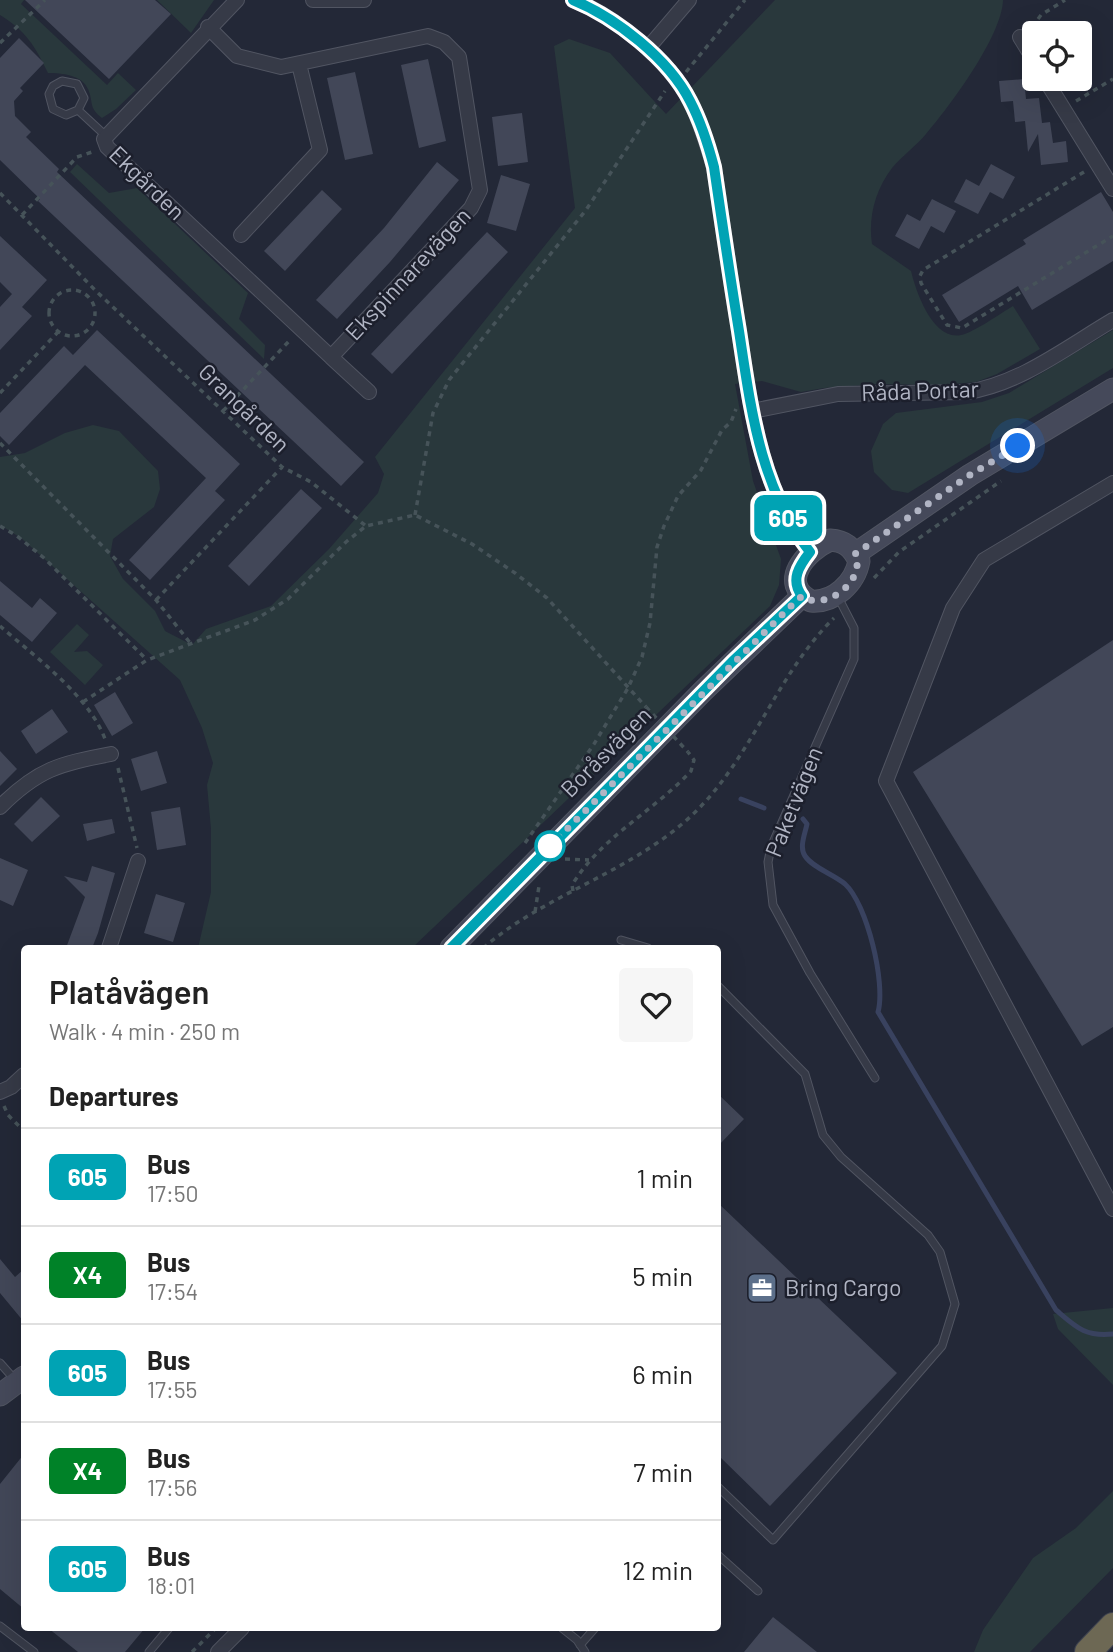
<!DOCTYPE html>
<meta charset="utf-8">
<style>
body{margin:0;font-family:Barlow,sans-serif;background:#f6f6f6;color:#222;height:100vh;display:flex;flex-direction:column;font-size:26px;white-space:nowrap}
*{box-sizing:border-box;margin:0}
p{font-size:23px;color:#767676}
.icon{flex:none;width:38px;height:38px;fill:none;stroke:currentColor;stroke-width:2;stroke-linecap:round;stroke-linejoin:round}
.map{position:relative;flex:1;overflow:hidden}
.panel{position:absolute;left:21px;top:945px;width:700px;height:686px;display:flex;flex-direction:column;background:#fff;border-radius:7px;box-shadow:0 7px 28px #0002}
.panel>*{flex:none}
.badge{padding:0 14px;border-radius:10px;font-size:24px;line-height:46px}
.tools{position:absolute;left:1022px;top:21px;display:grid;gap:14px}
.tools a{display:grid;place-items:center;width:70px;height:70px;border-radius:7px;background:#fff;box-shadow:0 7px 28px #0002;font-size:35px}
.you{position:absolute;width:35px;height:35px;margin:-18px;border:5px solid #fff;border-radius:50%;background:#1a73e8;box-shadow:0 0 0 10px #1a73e833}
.map>.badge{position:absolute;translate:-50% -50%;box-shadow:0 0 0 4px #fff}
h2{padding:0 28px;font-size:26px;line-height:63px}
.round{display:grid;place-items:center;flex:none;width:74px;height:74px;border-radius:7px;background:#f6f6f6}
.overview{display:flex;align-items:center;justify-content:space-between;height:119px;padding:0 28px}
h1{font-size:33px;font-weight:600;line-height:52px}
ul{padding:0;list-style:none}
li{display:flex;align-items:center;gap:21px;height:98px;padding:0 28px;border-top:2px solid #e0e0e0}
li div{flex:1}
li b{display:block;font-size:26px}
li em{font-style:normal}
li .badge{min-width:77px;font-weight:700;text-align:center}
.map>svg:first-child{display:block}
</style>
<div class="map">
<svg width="1113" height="1652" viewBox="0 0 1113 1652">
<rect width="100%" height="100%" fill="#232837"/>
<!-- green -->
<path fill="#29383c" d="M0,0H24L21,4L107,85L118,73L136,90L116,109L102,118C88,107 94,103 88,89C82,75 62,73 48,73C35,46 26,31 0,15Z
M157,0H214L191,33Z
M775,0H1003C1002,36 950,106 926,134C916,146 902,156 892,168C875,190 868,218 872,244L911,271C916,292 933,341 961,335C973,333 1001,313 1013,306L1040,349L997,374L976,382L941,385L877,384L824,388L801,392L762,381L735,384L753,481L781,559L779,585L770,606L412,948H198L211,892V829L207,785L213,763L202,728L180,680L21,538L0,525V457L25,453L65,433L93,425L119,431L158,471L160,489L154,507L113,539L110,556L123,579L155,611L165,631L192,645L206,629L271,606L329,549L378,493L384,474L375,457L575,208L554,46L569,39L610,53L666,114Z
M77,164L109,193L137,188L248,293L239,319L265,345L264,359L70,172Z
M1113,330V368L908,493L892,490L874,472L871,451L883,424L896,413L982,402L1009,393Z
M77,624L89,635L74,652L87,651L103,665L85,685L50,652Z
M1113,1308V1385L1058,1329L1053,1314Z
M1113,1491V1568L1030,1652H974L983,1630L1033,1558L1076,1528Z"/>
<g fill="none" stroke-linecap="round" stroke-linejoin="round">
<!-- stream -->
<path stroke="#39425f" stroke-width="5" d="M741,799L764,808
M803,819L807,824C805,834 799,847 805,856C813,868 833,874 845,884C867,904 886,983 878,1012L1056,1310C1076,1327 1085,1337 1113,1334"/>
</g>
<!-- building -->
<path fill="#424758" d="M25,0H155L171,14L109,79Z
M19,38L44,63L20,88L23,91L14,101L15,116L31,132L26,137L59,169L57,172L364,462L341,486L38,201L40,199L0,160V58Z
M428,59L446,141L419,148L401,65Z
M355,72L373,154L345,160L327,78Z
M1024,79L1026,99L1039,98L1042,123L1050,122L1053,143L1066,141L1068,162L1041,165L1038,134L1028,152L1025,121L1015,122L1013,101L1001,102L999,81Z
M522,113L528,162L498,166L492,117Z
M437,162L459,180L390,262L337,319L316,300L384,228Z
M991,164L1015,177L1003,199L990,192L978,214L954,202L966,179L979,186Z
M501,175L530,184L516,231L487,223Z
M322,190L342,209L285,271L264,251Z
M1101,192L1113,212V261L1032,310L1018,286L959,322L942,295L1026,244L1023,240Z
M932,199L956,211L944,233L931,226L919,249L895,236L907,214L920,221Z
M487,232L508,252L392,374L371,354Z
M0,236L47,280L22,307L32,316L0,350V307L12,294L0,282Z
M97,330L240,464L215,491L225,500L150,580L129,560L206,478L85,365L9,445L0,436V413L64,346L73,355Z
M301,489L322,508L249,586L228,566Z
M0,581L32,608L40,598L57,613L32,642L0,615Z
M1113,640V1027L1082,1046L913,772Z
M115,692L133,723L112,736L94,705Z
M52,709L68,732L36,754L21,731Z
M0,751L17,769L0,786Z
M157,751L167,783L141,791L131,759Z
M41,797L60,816L32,842L14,824Z
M180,807L186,845L157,850L151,812Z
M112,819L115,833L87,841L83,824Z
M0,858L28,870L13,906L0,900Z
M92,866L115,873L98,933L92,948H66L85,897L64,876L87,882Z
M156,894L185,903L173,942L144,933Z
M718,1094L744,1119L718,1146Z
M718,1203L897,1373L770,1506L718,1455Z
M0,1259L15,1277L24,1269V1322L0,1293Z
M24,1454V1609L0,1589V1484Z
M773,1617L817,1652H744Z
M48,1628H145L125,1652H78Z"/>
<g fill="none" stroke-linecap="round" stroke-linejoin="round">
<!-- lane casing -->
<g stroke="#515562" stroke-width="9">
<path id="lane" d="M78,110L66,115L53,109L49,94L53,86L62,81L77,84L84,98L78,110L106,136
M838,597L854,628V659L771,847L768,862L773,905L810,973L875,1078
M621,940L648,948
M718,986L805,1074L823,1135L841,1157L928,1235L940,1252L955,1304L942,1346L773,1540L718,1487
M0,1363L16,1381
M718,1555L758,1591
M0,1626L34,1652
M562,1628L577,1640L585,1652
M580,1645L595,1628
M149,1652L169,1628"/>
</g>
<!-- street casing -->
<g stroke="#515562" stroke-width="16">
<path id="street" d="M237,0L104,139L107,147L331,357
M313,0H364
M573,0C615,16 669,60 690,101C701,122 707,145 714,167C722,222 730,276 739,331C751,409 760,488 810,552
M208,27L237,56L281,67L428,36L444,42L459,57L480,190L471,208L331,357L369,392
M1020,37L1034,60
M648,48L689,0
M1045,79L1113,189
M241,235L320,150L299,64
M752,411L838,394L967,392C1020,384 1067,347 1113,320
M1113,483L984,560L953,608L886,781L1113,1209
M0,807C38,769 59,764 111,754
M109,948L138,861
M0,1092L11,1087L24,1075
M218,1652L242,1628"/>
</g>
<!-- secondary casing -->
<g stroke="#515562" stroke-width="23">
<path id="secondary" d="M830,540C845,541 852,547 859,561C855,583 834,603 811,601C777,583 806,551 830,540Z
M855,554L970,475L1113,389
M451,948L703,691L802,596
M0,1395L24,1377"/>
</g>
<!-- highway casing -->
<g stroke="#3e424f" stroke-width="28">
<path id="highway" d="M1088,1652L1113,1626"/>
</g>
<!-- path -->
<path stroke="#465359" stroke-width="3.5" stroke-dasharray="5 5" stroke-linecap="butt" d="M1032,27L1041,15L1065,0
M0,43L45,0
M686,72L745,0
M1076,101L1113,79
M1084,172L923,270L920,276L921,283L947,325L962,328L1113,236
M0,193L96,291L282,467L311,482L366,526
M22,215L77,157L92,152
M49 313a23 23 0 1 1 46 0a23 23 0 1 1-46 0Z
M0,393L58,332
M223,411L291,339
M0,443L156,600L191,644
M415,515L433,413L449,380L586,210L665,91
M0,526L17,536L44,558L147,660
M874,578L899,552L1001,481
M156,600L282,467
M0,626C34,656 92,698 106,742
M83,702L147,660L255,620L288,599L346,542L366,526L415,515L472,544L515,573L547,598L646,707
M118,768L137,848
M525,843L594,744L628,688L642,657L650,623L657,547L664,526L678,496L701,470L722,430L731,422L736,409
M565,859L589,860
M573,891L572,885C602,836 653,812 691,771L694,760L688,752
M535,912L539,886
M483,948C546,894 629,873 690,817C751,761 775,676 834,618
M4,1106L8,1115L24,1131
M192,1652L216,1628"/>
<!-- lane -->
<use href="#lane" stroke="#363a47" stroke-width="7"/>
<!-- street -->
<use href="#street" stroke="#363a47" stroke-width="14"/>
<!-- secondary -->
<use href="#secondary" stroke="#45495a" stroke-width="21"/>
<!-- highway -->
<use href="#highway" stroke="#6d6854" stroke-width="26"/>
<!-- path-bridge -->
<path stroke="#465359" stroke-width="3.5" stroke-dasharray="5 5" stroke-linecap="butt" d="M646,707L688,752"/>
</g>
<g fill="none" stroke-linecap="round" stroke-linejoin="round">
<!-- line casing -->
<g stroke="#fff" stroke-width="16">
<path id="line" d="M451,948L732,662L802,596C790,580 799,566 810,552C760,488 751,409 739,331C730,276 722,222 714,167C708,144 701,122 690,101C669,59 615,17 573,0"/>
</g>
<!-- line -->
<use href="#line" stroke="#00a3b4" stroke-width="10"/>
<!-- walk -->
<path stroke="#b1b5c4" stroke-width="7" stroke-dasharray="0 12.6" d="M550,846L793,604L802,596C825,613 867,580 855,554L970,475L1018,446"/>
</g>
<!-- icons -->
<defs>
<g id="office-square" transform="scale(1.575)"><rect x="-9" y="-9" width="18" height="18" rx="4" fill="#5c6f8a" stroke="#1c1f2c"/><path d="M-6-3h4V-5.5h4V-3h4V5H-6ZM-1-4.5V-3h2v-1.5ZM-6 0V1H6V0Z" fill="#fff"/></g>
</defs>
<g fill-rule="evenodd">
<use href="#office-square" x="762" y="1288"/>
</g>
<!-- markers -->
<circle fill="#fff" stroke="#00a3b4" stroke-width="3.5" cx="550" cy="846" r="14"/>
<g text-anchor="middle" stroke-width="5" stroke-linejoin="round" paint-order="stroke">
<!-- street labels -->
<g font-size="23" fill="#b1b5c4" stroke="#1c1f2c">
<text transform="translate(147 183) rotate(44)" y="8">Ekgården</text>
<text transform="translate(408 274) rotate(-47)" y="8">Ekspinnarevägen</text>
<text transform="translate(920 391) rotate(-2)" y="8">Råda Portar</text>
<text transform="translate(244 408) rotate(44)" y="8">Grangården</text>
<text transform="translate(606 752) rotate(-45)" y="8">Boråsvägen</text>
<text transform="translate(794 802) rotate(-68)" y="8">Paketvägen</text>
</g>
<!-- poi labels -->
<g font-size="23" fill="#b1b5c4" stroke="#1c1f2c" text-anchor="start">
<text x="785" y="1296">Bring Cargo</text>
</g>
</g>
</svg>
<div class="tools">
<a><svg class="icon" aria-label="locate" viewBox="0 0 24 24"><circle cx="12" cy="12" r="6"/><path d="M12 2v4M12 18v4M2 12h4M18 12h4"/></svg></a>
</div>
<div class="you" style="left:1018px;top:446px"></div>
<b class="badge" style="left:788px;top:518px;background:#00a3b4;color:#fff">605</b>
<section class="panel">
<div class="overview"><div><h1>Platåvägen</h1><p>Walk · 4 min · 250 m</p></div><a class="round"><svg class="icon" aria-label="heart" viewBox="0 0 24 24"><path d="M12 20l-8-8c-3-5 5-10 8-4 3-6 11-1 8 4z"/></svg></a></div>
<h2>Departures</h2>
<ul>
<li><span class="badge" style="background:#00a3b4;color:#fff">605</span><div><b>Bus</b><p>17:50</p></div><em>1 min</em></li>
<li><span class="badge" style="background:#008228;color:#fff">X4</span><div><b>Bus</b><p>17:54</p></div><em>5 min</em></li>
<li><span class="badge" style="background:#00a3b4;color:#fff">605</span><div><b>Bus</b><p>17:55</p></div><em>6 min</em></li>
<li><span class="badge" style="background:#008228;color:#fff">X4</span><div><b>Bus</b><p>17:56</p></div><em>7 min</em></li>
<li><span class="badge" style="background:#00a3b4;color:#fff">605</span><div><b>Bus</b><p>18:01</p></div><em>12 min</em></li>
</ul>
</section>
</div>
